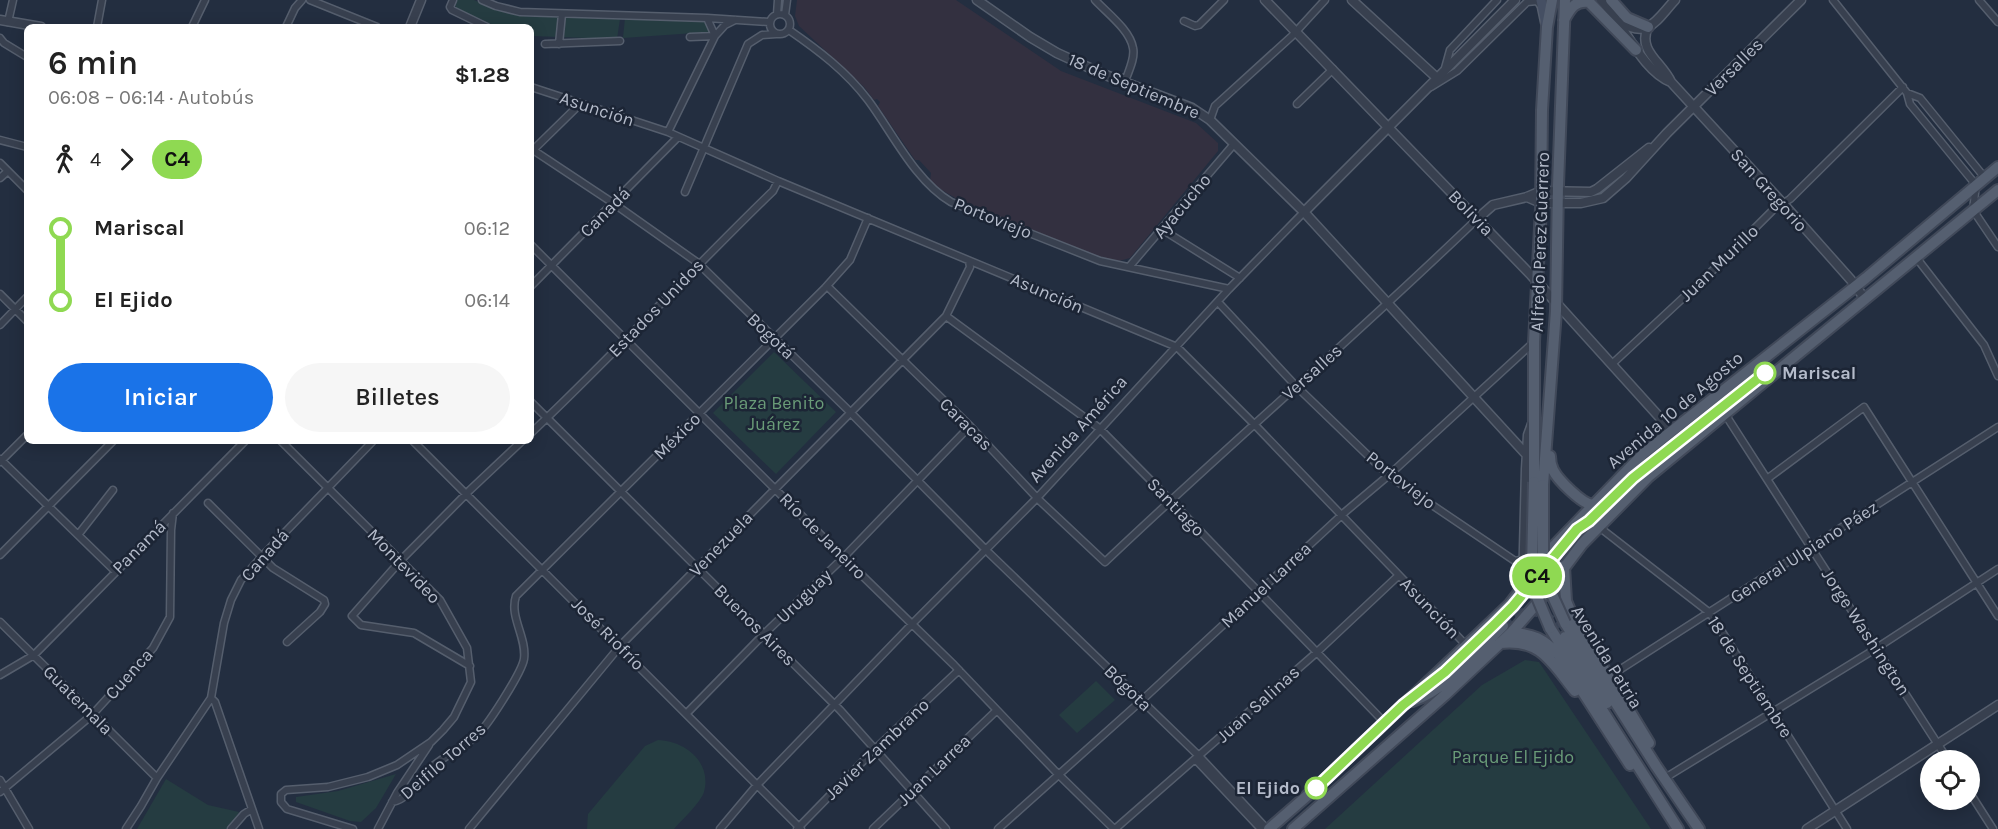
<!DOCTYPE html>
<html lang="es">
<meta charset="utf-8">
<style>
body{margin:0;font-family:Karla,sans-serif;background:#f6f6f6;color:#222;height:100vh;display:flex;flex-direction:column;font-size:22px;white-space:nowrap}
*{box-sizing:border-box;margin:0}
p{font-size:20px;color:#767676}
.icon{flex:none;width:33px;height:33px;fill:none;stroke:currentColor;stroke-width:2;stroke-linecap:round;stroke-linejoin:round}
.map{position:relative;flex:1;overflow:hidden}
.sheet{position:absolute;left:24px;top:24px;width:510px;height:420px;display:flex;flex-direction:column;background:#fff;border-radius:9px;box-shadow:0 3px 15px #0003}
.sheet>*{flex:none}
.badge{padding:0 12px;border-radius:20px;font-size:21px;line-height:39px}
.controls{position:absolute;left:1920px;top:750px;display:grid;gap:12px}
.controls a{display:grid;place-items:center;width:60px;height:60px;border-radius:50%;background:#fff;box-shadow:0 3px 15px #0003;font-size:30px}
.map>.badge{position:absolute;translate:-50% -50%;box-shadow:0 0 0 3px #fff}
.legs{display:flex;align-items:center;gap:9px;height:66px;padding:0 24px;font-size:20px}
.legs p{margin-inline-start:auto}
.head{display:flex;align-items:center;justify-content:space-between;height:102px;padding:0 24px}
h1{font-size:33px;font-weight:600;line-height:45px}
.cta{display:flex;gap:12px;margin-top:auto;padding:12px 24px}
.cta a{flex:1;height:69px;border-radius:36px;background:#1a73e8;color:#fff;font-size:24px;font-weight:600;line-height:69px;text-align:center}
.cta a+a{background:#f6f6f6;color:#222}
ul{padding:0 24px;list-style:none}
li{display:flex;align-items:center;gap:21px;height:72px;font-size:22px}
li i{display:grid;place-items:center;width:9px;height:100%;margin:0 8px;background:currentColor}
li i::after{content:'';width:15px;height:15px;margin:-8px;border:4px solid;border-radius:50%;background:#fff}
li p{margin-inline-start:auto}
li:first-child i{background:linear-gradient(#0000 50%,currentColor 0)}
li:last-child i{background:linear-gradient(currentColor 50%,#0000 0)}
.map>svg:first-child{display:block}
</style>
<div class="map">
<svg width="1998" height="829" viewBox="0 0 1998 829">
<rect width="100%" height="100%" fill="#232e40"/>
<!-- medical -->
<path fill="#333040" d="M797,0H956L1061,71L1196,123L1218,143V151L1130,258L1119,261L1095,257L960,203L959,200L940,189L930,181L931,173L919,160H915L878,106L880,102L877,99L874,100L864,87L799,26L795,16Z"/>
<!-- green -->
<path fill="#253c41" d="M457,0H474L495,9L520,16L620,19L617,39L531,36V27H498L455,8Z
M625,18L707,21L709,32L623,38Z
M774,352L836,412L776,474L713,413Z
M1525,660L1539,662L1651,829H1325L1482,685Z
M1096,681L1115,700L1077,733L1059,715Z
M658,740C685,741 712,762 704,792C701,802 682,820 674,829H587L588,814L645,746Z
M396,774L376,808L361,822L350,821L296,802V797L338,791Z
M166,779L208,805L239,812L229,829H137Z"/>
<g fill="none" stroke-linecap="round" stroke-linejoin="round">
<!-- primary-tunnel -->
<path stroke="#394355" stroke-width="10" stroke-dasharray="10 5" stroke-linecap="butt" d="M1503,626C1525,607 1539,605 1559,628"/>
<!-- minor casing -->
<g stroke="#555e6d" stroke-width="9">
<path id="minor" d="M310,0L377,27
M453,0L450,7L452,10L487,27
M482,0L496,6L520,12L707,18L769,22
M1095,0C1107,13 1130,30 1133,48C1135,57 1130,68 1127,76L1120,80
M1833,0L1907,93L1910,104L1976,185L1973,210L1998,247
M1979,0L1998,22
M770 24a10 10 0 1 1 20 0a10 10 0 1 1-20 0Z
M777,14L778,0
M785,15L787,0
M707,18L715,36
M1184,21L1195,26L1199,25L1224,0
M8,22L13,0
M97,27L102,0
M192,27L205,0
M286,27L295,8L302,0
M789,30C818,50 846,71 868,100C892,132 915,181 951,202L1100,261L1229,289
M690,37L715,36
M0,38L4,43L27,57
M545,44L620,41
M559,44L562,14
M1445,68L1450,50L1497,0
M531,87L668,132L778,181L1177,347L1255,425L1466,645
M1431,87L1457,71L1527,2L1537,1L1542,7
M1907,93L1920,98L1985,178
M1297,104L1333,69
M1210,120L1215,106L1292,36L1325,0
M668,132L715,36L725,25L735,20
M0,140L27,147
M533,150L613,203L698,263L846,408L989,553L1200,757L1267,829
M531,152L580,104
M0,163L27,190
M0,178L8,171
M685,192L748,44L762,35L776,34
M1163,230L1240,278
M531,245L839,553L954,665L1055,771L1114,829
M1915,256L1984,345L1998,376
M1129,267L1234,144
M531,286L678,137
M827,286L970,426L1039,500L1105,562C1227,446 1356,336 1477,219
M0,294L27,321
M1218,302L1295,385L1383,470L1395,480L1515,561L1523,559
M946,316L1099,428L1174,504L1385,723
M0,325L27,297
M1612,364L1711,272L1774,209L1790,199L1903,87
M531,402L840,710L946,829
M1725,414L1948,760
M531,433C614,355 691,270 773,191L778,181
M281,441L440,600L467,648L471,682L454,717L443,730L431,742L397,765L368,777L328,787L286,790L281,794V802L287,809L353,829
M413,441L801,829
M0,459L115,571
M0,462L27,435
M1767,479L1864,407L1998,616
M208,503L273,568L324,600L325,604L320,612L287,642
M1599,527L1710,613L1847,829
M78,535L113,490
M0,555L113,441
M0,622L157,778
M470,666L414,633L361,625L352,616L403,558L470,490L522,441
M0,675L34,655L245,441
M1610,676L1998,427
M211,698L215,702L259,829
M687,713L764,634L843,558L970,426
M1196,760L1261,829
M1665,778L1872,651L1998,569
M0,780L29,829
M0,792L92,715L153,648L170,617L171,530L173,513
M1970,793L1993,829
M392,802C408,800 422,777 433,766C446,755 462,748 475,737C486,729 522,672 524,659C527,637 509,617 516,596L825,288L850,260L868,218
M126,829L141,806L157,778L211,698L224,623L231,600L241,580L266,552L373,441
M231,829L244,814L252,809
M378,829L397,793L429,745
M469,829L620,646L946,316L970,267L969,261
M720,829L757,785L912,624L1037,498L1229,289L1304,212
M797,829L874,750L959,670
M873,829L996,711
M998,829L1141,701L1345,512L1389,475L1534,342
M1115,829L1316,653L1398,576"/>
</g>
<!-- tertiary casing -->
<g stroke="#555e6d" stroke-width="11">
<path id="tertiary" d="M977,0L1030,37L1057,53L1103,74L1192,108L1210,120L1304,212L1535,464
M1265,0L1531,275L1672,431
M1352,0L1437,78
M1601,0C1623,23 1642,71 1671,82
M0,20L41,27
M1621,22C1648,40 1657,19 1675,0
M410,27L421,0
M1648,27C1637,51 1662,62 1671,82L1787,208L1851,280L1865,299
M1527,197L1541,203H1581L1603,198L1626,178L1667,133L1801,0
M1304,212L1515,0
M1477,219L1493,205L1527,197L1541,191L1591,192L1597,189L1649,148
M1523,587L1526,469L1528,435L1532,424
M1807,829L1998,705"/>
</g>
<!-- secondary casing -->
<g stroke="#555e6d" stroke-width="12">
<path id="secondary" d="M1541,0L1546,24"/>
</g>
<!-- primary casing -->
<g stroke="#414959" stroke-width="14">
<path id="primary" d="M1611,0L1627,18L1648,27
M1564,20C1570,9 1575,0 1589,2L1636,50
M1550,456C1550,461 1551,466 1553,470C1558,480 1582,504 1593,505
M1534,482V342L1541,208L1542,110L1547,27L1552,0
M1543,485L1556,311L1558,185L1565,0
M1564,566L1566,601L1573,618L1649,743
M1565,623L1656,766L1699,829
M1550,628L1678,829
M1511,633C1534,634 1543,639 1559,655L1630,765
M1565,637L1607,703
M1500,643C1541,638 1552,663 1575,691
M1412,701C1448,689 1476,652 1503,626
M1269,829L1316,788L1510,604L1553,547L1644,453L1866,278L1998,167
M1293,829L1445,695L1511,633L1540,600L1582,544L1648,477L1998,190"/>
</g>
<!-- minor -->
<use href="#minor" stroke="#38404f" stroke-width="6"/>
<!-- tertiary -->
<use href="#tertiary" stroke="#38404f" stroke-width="8"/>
<!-- secondary -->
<use href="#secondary" stroke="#454f63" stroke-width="9"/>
<!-- primary -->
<use href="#primary" stroke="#555f70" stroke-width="10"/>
<!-- primary-bridge casing -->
<g stroke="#414959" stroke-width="14" stroke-linecap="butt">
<path id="primary-bridge" d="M1534,482L1532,568L1537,597L1550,628
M1543,485V566L1550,590L1565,623"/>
</g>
<!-- primary-bridge -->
<use href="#primary-bridge" stroke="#555f70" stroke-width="10"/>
</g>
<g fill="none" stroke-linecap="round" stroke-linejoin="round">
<!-- line-1 casing -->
<g stroke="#fff" stroke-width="14">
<path id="line-1" d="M1316,788L1403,705L1445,672L1495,624L1513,606L1577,529L1589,521L1633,478L1765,373"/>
</g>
<!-- line-1 -->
<use href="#line-1" stroke="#8fd952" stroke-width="9"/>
</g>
<!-- markers -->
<g fill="#fff" stroke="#8fd952" stroke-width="3">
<circle cx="1765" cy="373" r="10"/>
<circle cx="1316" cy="788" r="10"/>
</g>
<g text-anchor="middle" stroke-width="5" stroke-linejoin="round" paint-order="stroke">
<!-- street labels -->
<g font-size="18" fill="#b4bbca" stroke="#1c2535">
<text transform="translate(1734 67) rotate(-45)" y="6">Versalles</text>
<text transform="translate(1134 86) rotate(23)" y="6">18 de Septiembre</text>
<text transform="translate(597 109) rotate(18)" y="6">Asunción</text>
<text transform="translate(1769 190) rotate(48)" y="6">San Gregorio</text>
<text transform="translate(1182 206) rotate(-50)" y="6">Ayacucho</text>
<text transform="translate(605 212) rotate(-45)" y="6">Canadá</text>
<text transform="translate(1471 213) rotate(46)" y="6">Bolivia</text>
<text transform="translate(993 218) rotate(22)" y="6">Portoviejo</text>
<text transform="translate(1540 242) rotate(-88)" y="6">Alfredo Perez Guerrero</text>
<text transform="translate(1719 263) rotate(-44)" y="6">Juan Murillo</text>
<text transform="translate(1047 293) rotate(23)" y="6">Asunción</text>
<text transform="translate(656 308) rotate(-46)" y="6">Estados Unidos</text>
<text transform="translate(771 336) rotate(44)" y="6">Bogotá</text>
<text transform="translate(1312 372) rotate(-42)" y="6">Versalles</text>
<text transform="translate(1675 410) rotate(-40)" y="6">Avenida 10 de Agosto</text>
<text transform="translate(966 424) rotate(45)" y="6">Caracas</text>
<text transform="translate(1078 429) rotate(-48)" y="6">Avenida América</text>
<text transform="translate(677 436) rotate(-45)" y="6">México</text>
<text transform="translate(1401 480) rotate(38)" y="6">Portoviejo</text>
<text transform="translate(1176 507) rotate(46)" y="6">Santiago</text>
<text transform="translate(823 536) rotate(45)" y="6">Río de Janeiro</text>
<text transform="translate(721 544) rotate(-46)" y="6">Venezuela</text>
<text transform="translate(139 547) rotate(-45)" y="6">Panamá</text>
<text transform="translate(1804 552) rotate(-33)" y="6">General Ulpiano Páez</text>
<text transform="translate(265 555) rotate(-49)" y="6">Canadá</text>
<text transform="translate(404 566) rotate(46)" y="6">Montevideo</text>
<text transform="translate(1266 585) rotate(-43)" y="6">Manuel Larrea</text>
<text transform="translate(804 596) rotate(-44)" y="6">Uruguay</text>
<text transform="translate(1430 608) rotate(46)" y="6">Asunción</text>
<text transform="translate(755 625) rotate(45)" y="6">Buenos Aires</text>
<text transform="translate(1866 632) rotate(57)" y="6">Jorge Washington</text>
<text transform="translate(608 634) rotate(45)" y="6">José Riofrío</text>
<text transform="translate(1607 657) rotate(58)" y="6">Avenida Patria</text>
<text transform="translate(129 674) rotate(-48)" y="6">Cuenca</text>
<text transform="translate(1750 677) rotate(57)" y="6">18 de Septiembre</text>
<text transform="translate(1128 688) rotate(44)" y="6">Bógota</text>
<text transform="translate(78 700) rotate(45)" y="6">Guatemala</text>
<text transform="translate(1258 704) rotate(-42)" y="6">Juan Salinas</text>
<text transform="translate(877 749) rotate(-44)" y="6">Javier Zambrano</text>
<text transform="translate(443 761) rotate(-41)" y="6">Deifilo Torres</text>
<text transform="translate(934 770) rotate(-44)" y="6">Juan Larrea</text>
</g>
<!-- stop labels -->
<g font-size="18" font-weight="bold" fill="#b4bbca" stroke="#1c2535" text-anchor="start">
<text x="1782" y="379">Mariscal</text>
<text x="1300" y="794" text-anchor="end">El Ejido</text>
</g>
<!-- park labels -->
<g font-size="18" fill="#6a9c78" stroke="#1c2535">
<text x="774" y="409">Plaza Benito<tspan x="774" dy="21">Juárez</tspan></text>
<text x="1513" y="763">Parque El Ejido</text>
</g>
</g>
</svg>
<div class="controls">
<a><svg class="icon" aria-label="locate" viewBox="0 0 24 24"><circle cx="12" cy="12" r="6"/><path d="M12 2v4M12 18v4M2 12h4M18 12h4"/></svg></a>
</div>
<b class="badge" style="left:1537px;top:576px;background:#8fd952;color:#111">C4</b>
<section class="sheet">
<div class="head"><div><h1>6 min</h1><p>06:08 – 06:14 · Autobús</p></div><b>$1.28</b></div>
<div class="legs"><svg class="icon" aria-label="walk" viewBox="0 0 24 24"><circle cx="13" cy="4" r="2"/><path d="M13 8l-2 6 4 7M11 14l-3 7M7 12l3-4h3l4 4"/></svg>4<svg class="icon" aria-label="forward" viewBox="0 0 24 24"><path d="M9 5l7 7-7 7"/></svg><b class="badge" style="background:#8fd952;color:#111">C4</b></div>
<ul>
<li><i style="color:#8fd952"></i><b>Mariscal</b><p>06:12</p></li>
<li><i style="color:#8fd952"></i><b>El Ejido</b><p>06:14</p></li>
</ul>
<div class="cta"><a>Iniciar</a><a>Billetes</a></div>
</section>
</div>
